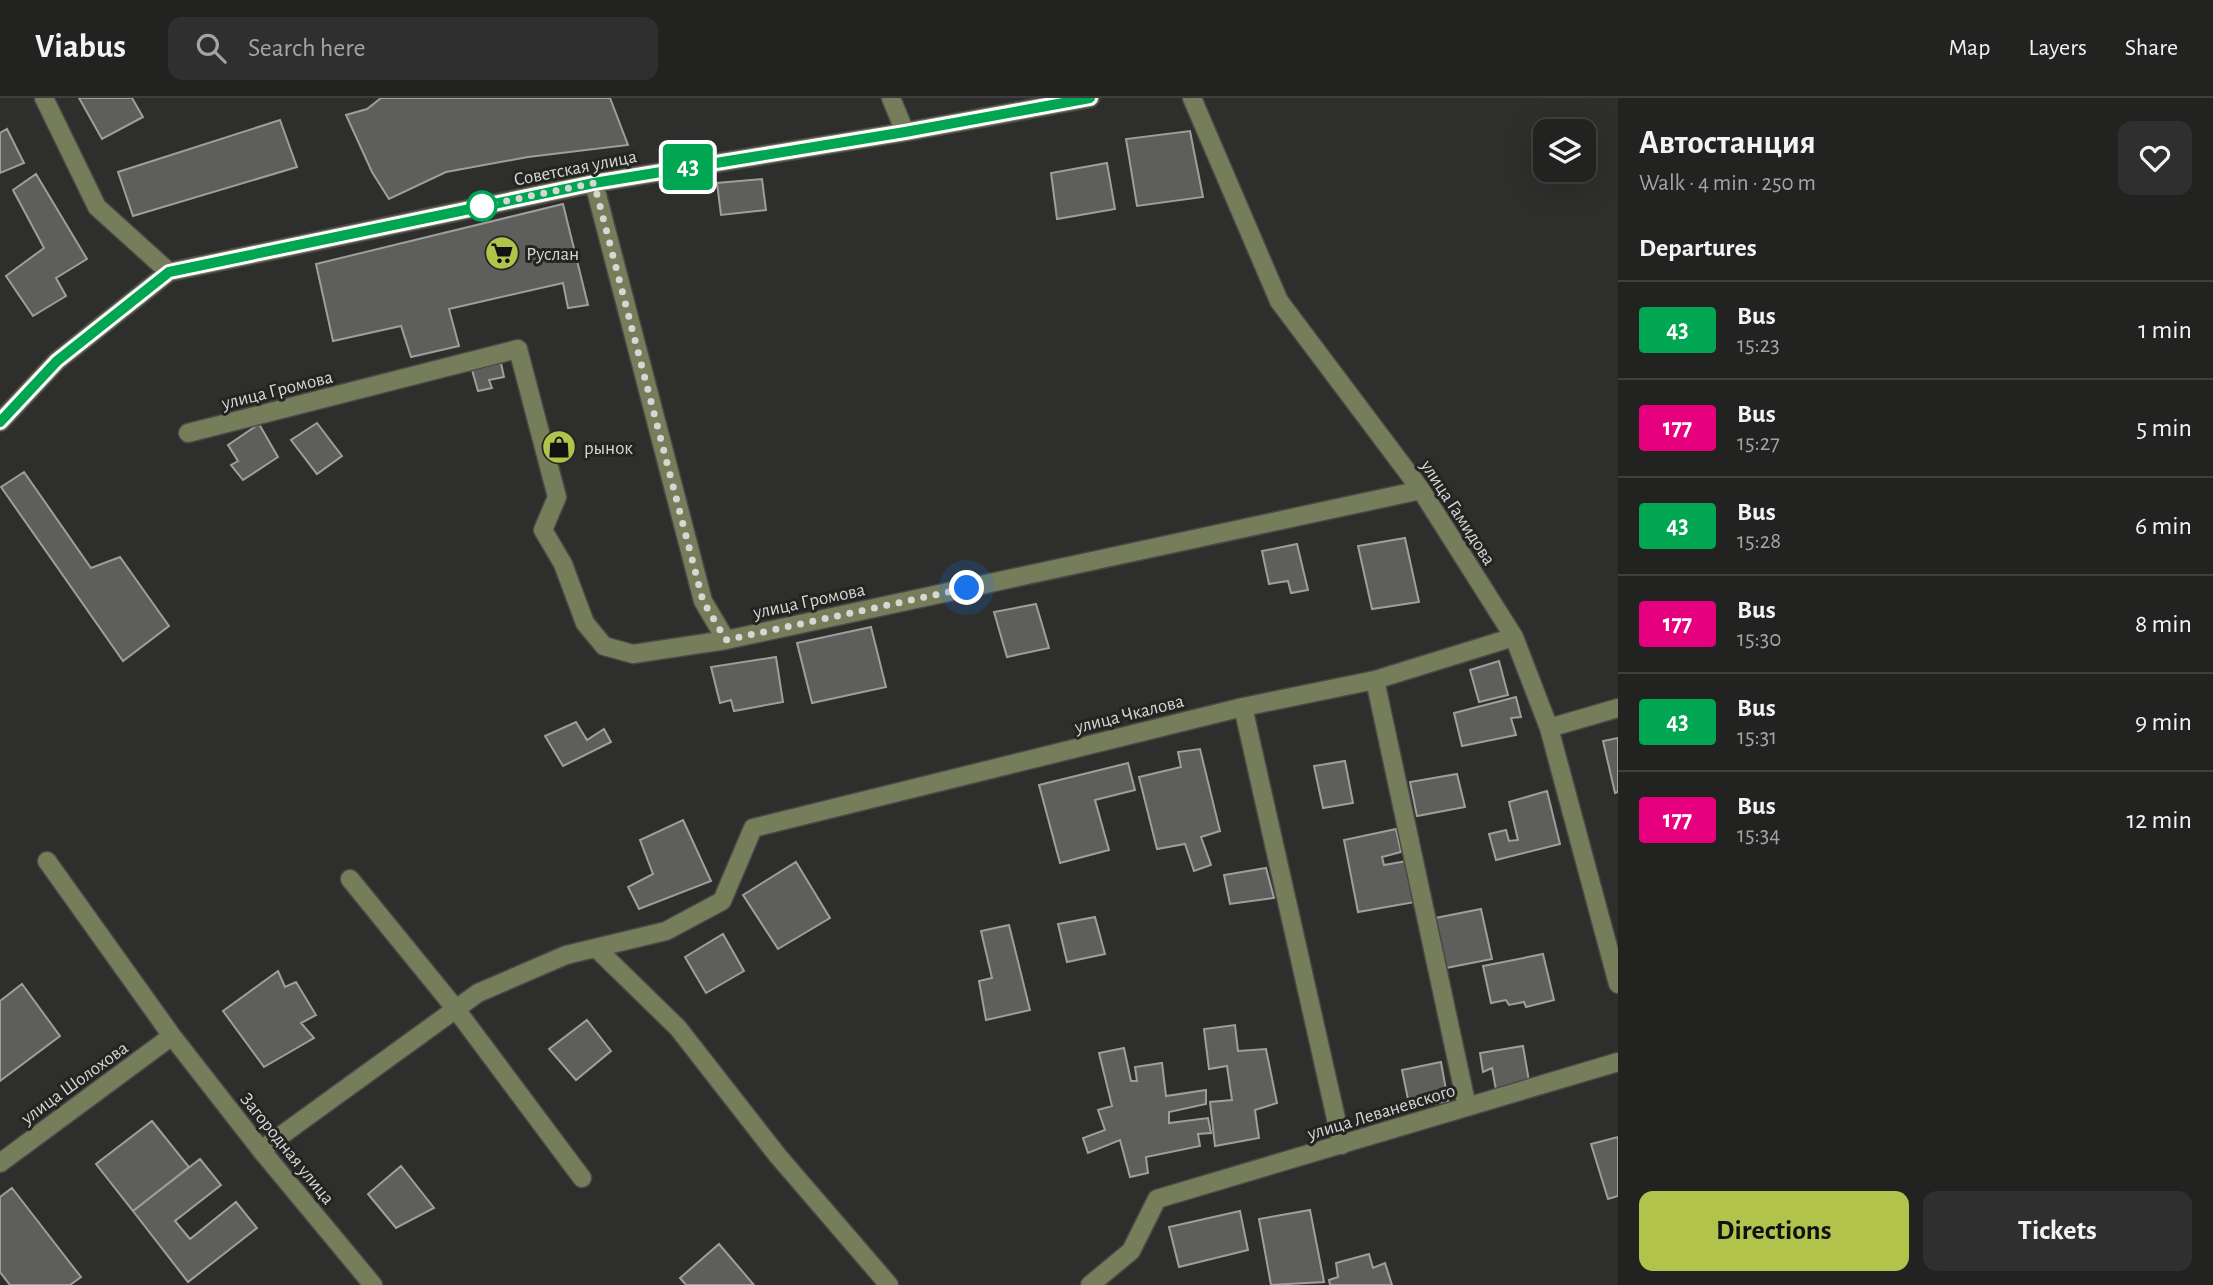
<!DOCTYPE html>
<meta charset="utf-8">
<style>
body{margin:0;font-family:"Alegreya Sans",sans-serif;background:#2e2f2e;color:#f1f3f6;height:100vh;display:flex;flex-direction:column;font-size:26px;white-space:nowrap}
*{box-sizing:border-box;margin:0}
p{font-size:23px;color:#a2a4a5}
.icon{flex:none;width:38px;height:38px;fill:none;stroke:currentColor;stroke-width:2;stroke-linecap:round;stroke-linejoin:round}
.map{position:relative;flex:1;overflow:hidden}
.drawer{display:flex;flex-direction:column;background:#222221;width:595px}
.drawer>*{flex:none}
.badge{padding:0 14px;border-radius:5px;font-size:24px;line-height:46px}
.fabs{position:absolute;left:1533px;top:21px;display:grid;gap:14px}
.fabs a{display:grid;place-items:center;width:63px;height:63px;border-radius:14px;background:#222221;box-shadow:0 7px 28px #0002,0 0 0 2px #3f3f3f;font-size:35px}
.you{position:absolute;width:35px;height:35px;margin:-18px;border:5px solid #fff;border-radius:50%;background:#1a73e8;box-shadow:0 0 0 10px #1a73e833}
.map>.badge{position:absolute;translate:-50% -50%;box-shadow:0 0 0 4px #fff}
h2{padding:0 21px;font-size:26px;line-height:63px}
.round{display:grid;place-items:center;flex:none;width:74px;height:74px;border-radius:14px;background:#2e2f2e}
.headline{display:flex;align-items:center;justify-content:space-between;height:119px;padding:0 21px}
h1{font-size:33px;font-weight:700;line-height:52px}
.button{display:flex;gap:14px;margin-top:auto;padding:14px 21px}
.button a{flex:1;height:80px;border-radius:14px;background:#b2c34c;color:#111;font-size:28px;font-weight:700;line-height:80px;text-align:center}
.button a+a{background:#2e2f2e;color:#f1f3f6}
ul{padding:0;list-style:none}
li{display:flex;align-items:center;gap:21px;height:98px;padding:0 21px;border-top:2px solid #3f3f3f}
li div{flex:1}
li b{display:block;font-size:26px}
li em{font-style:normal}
li .badge{min-width:77px;font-weight:700;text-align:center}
header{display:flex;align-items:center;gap:42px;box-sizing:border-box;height:98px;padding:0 35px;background:#222221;border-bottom:2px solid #3f3f3f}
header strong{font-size:33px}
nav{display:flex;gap:38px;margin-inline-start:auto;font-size:24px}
.search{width:490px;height:63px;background:#2e2f2e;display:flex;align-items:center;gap:18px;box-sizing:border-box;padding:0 24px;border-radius:14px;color:#a2a4a5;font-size:26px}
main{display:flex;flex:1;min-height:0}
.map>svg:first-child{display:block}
</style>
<header>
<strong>Viabus</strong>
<div class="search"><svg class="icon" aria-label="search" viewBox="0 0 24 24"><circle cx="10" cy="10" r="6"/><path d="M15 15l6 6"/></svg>Search here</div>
<nav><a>Map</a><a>Layers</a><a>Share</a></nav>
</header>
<main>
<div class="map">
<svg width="1618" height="1187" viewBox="0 0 1618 1187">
<rect width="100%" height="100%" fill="#2e2e2c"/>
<!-- building -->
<path fill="#5e5e5c" stroke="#9e9f9c" stroke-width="2" d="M79,0H132L143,19L102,41Z
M381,0H610L628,47L528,59L446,74L389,101L372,74L346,17L367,11Z
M280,22L297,69L133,118L118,74Z
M7,31L24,65L0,75V35Z
M1190,33L1203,99L1137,108L1126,41Z
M1107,65L1115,111L1057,121L1051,75Z
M36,76L87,161L56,180L66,198L33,218L6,178L44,150L13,92Z
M762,81L766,112L721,117L717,85Z
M563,106L588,207L568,210L563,185L449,211L459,248L411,259L401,228L333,243L316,166Z
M501,265L504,279L489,282L492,290L478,293L472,272Z
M317,325L342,358L317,376L291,342Z
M259,326L278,359L243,382L231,367L238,363L228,347Z
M24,374L91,470L120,459L169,528L123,563L1,389Z
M1405,440L1419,504L1372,511L1358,448Z
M1297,446L1308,492L1291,495L1288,483L1269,486L1262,453Z
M1036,506L1049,550L1007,559L994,514Z
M871,529L886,589L812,605L797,545Z
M776,559L783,604L734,613L731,602L720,605L711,569Z
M1499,563L1508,597L1479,604L1470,572Z
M1516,599L1521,619L1511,620L1516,637L1462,648L1454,615Z
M576,624L587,642L604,631L611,644L563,668L545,638Z
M1618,640V694L1615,695L1603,643Z
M1200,651L1220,733L1201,739L1211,767L1194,773L1185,746L1157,751L1139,679L1181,669L1178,654Z
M1345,663L1353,705L1323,710L1314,668Z
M1128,665L1135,692L1095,702L1109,752L1060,765L1039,687Z
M1457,676L1465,709L1417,718L1410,684Z
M1547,693L1560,746L1496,762L1489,736L1506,732L1509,743L1518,742L1509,704Z
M683,722L711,783L639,811L628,789L653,776L640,742Z
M1396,731L1401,754L1382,759L1384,767L1407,763L1415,804L1358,814L1344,742Z
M796,764L830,820L778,851L743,797Z
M1266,770L1274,800L1230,806L1224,777Z
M1481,811L1492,861L1446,870L1435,820Z
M1095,819L1105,856L1067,864L1058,826Z
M1009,827L1030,912L986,922L979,883L992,880L981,833Z
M723,836L744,873L706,895L685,859Z
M1543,856L1554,902L1526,909L1524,904L1509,907L1506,902L1491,905L1483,868Z
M278,873L285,889L296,884L316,917L301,925L314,940L264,969L223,913Z
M22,886L60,938L0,983V903Z
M587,922L611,953L576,982L549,951Z
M1235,927L1238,953L1266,951L1277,1005L1255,1012L1259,1040L1215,1048L1210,1004L1232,1002L1227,968L1209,971L1204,931Z
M1523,948L1529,983L1496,992L1492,970L1483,974L1480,955Z
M1124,950L1131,983H1137L1135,969L1162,965L1166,998L1206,992V1006L1169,1014V1025L1208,1020L1211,1035L1198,1036L1200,1048L1146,1059L1148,1075L1130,1079L1120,1042L1088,1055L1083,1040L1105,1032L1098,1012L1112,1008L1099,955Z
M1441,964L1448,1003L1410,1011L1402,972Z
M152,1023L189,1069L133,1113L96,1066Z
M1618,1039V1098L1608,1101L1591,1046Z
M200,1061L221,1087L175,1123L190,1141L236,1104L257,1130L188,1184L133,1113Z
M401,1068L434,1110L396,1130L368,1096Z
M12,1090L81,1179L70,1187H10L0,1174V1099Z
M1310,1112L1324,1184L1271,1187L1259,1121Z
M1240,1113L1248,1152L1179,1169L1169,1129Z
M719,1146L754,1187H686L680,1180Z
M1369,1156L1373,1170L1385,1165L1392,1187H1330L1329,1182L1338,1179L1336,1165Z"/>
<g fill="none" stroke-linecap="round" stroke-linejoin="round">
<!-- minor casing -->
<g stroke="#494947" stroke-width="21">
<path id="minor" d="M44,0L97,109L169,174
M891,0L905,34
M1192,0L1279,203L1421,392L1514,539L1549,630L1618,886
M594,85L703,503L726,542
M0,324L57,263L169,174L594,85L905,34L1090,0
M188,335L518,251L557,399L543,432L563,466L585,525L604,548L633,556L726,542L1421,392
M1375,582L1467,1009
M1243,609L1342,1047
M1549,630L1618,610
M47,763L172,938L261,1052L373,1187
M350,781L455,910L582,1080
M596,850L678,930L778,1058L889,1187
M261,1052L478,895L566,857L666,833L722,803L753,730L1243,609L1375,582L1514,539
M0,1065L172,938
M1090,1187L1131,1153L1157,1101L1618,964"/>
</g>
<!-- minor -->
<use href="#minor" stroke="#767d5a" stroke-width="18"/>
</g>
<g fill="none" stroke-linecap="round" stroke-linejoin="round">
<!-- line casing -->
<g stroke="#fff" stroke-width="16">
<path id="line" d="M0,324L57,263L169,174L594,85L905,34L1090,0"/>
</g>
<!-- line -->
<use href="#line" stroke="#00a651" stroke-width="10"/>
<!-- walk -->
<path stroke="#d6d7d5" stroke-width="7" stroke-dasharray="0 12.6" d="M482,108L594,85L703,503L726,542L967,490"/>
</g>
<!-- icons -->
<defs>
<g id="supermarket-disc" transform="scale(1.75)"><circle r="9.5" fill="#b2c34c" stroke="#242522"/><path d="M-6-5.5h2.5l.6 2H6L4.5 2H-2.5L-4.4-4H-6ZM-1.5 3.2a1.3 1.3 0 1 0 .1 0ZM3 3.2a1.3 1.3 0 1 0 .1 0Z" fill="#111"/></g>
<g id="shop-disc" transform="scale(1.75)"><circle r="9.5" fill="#b2c34c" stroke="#242522"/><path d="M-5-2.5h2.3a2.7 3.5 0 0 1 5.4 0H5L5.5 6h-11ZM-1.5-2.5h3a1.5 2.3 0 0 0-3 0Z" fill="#111"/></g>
</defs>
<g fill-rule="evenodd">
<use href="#supermarket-disc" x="502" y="155"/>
<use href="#shop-disc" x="559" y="349"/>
</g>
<!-- markers -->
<circle fill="#fff" stroke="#00a651" stroke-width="3.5" cx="482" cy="108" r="14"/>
<g text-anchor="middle" stroke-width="6" stroke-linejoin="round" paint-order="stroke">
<!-- street labels -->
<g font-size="19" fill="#d6d7d5" stroke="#242522">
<text transform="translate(575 69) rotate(-11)" y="7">Советская улица</text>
<text transform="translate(277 291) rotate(-14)" y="7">улица Громова</text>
<text transform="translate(1459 414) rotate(57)" y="7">улица Гамидова</text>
<text transform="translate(809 502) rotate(-12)" y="7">улица Громова</text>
<text transform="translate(1129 615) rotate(-14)" y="7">улица Чкалова</text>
<text transform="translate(74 984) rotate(-36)" y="7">улица Шолохова</text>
<text transform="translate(1381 1013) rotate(-17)" y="7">улица Леваневского</text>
<text transform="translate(288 1050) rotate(51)" y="7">Загородная улица</text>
</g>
<!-- poi labels -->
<g font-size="19" fill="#d6d7d5" stroke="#242522" text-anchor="start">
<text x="526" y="162">Руслан</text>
<text x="584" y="356">рынок</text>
</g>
</g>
</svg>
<div class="fabs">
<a><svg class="icon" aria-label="layers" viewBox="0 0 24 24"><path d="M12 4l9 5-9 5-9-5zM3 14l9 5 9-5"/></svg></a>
</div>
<div class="you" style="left:967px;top:490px"></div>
<b class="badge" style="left:688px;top:69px;background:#00a651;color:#fff">43</b>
</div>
<section class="drawer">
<div class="headline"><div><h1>Автостанция</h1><p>Walk · 4 min · 250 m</p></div><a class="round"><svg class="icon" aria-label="heart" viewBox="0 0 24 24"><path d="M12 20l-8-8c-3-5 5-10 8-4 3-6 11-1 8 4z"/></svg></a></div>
<h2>Departures</h2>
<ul>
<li><span class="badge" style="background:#00a651;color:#fff">43</span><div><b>Bus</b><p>15:23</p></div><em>1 min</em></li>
<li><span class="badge" style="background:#e6007e;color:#fff">177</span><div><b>Bus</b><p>15:27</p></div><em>5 min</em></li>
<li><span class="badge" style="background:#00a651;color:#fff">43</span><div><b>Bus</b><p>15:28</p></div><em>6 min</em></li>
<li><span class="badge" style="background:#e6007e;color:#fff">177</span><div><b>Bus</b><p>15:30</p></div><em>8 min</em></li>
<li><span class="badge" style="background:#00a651;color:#fff">43</span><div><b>Bus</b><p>15:31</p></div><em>9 min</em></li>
<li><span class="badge" style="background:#e6007e;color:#fff">177</span><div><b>Bus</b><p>15:34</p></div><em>12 min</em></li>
</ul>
<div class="button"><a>Directions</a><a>Tickets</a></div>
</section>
</main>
